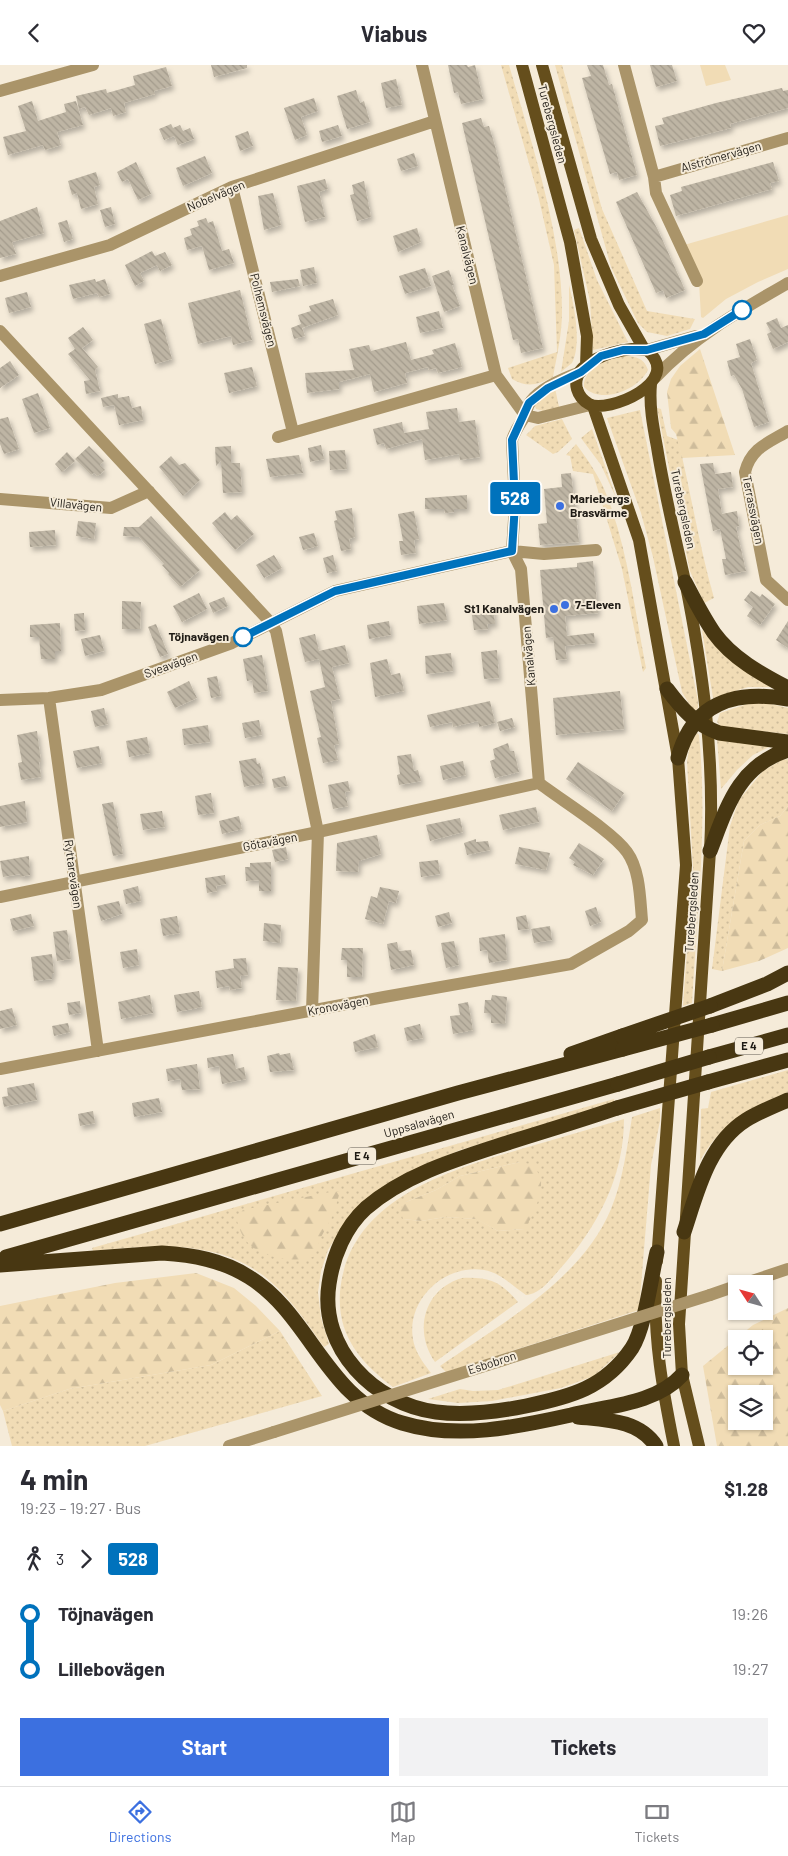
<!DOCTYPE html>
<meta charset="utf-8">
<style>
body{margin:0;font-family:Barlow,sans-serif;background:#f2f2f3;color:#2b2b33;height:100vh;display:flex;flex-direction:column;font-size:19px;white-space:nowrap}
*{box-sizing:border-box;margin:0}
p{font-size:16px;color:#7c7c81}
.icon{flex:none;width:28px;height:28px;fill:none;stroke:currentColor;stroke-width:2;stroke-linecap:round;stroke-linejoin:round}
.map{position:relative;height:1381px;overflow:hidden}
.side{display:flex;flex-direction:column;background:#fff;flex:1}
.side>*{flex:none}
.badge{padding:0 10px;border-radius:4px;font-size:18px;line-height:32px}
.needle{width:32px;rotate:306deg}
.buttons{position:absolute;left:728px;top:1210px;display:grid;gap:10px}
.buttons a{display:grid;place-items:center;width:45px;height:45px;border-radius:0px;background:#fff;box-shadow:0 1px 4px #0004;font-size:25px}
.map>.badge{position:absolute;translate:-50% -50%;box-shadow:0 0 0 2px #fff}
.legs{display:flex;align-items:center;gap:8px;height:55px;padding:0 20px;font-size:16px}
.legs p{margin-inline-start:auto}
.summary{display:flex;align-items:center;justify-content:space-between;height:85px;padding:0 20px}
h1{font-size:28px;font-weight:700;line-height:38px}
.button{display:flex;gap:10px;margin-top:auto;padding:10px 20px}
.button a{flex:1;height:58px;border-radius:0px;background:#3c70e0;color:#fff;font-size:20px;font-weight:700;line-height:58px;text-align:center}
.button a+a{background:#f2f2f3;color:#2b2b33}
ul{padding:0 20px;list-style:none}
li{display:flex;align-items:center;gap:18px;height:55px;font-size:19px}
li i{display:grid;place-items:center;width:8px;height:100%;margin:0 6px;background:currentColor}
li i::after{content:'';width:12px;height:12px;margin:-6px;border:4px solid;border-radius:50%;background:#fff}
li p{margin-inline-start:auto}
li:first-child i{background:linear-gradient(#0000 50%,currentColor 0)}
li:last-child i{background:linear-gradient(currentColor 50%,#0000 0)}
header{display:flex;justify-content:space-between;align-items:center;height:65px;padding:0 20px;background:#fff;font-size:22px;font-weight:700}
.tab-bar{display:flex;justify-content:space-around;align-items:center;height:70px;border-top:1px solid #e1e1e2;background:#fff;font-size:14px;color:#7c7c81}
.tab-bar a{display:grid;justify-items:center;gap:2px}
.tab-bar .current{color:#3c70e0}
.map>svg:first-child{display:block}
</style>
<header><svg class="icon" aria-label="back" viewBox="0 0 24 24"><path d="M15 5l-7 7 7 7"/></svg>Viabus<svg class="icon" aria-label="heart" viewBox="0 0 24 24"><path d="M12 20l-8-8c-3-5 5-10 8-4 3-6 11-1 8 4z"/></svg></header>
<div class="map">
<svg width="788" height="1381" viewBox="0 0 788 1381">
<defs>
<pattern id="grass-dots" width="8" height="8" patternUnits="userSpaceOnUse" patternTransform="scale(1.25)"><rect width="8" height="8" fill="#f1dcb5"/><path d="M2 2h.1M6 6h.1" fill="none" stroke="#cebc9b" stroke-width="1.8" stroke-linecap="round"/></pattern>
<pattern id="forest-firs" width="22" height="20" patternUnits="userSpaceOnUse" patternTransform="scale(1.25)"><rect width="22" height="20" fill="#f1dcb5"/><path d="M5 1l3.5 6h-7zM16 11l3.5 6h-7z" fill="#cebc9b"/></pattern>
<pattern id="building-back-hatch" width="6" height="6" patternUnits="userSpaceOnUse" patternTransform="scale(1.25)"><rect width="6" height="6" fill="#beb5a4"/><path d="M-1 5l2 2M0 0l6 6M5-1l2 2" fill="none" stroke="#a39b8c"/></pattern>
<filter id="shadow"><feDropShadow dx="2.5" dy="4" stdDeviation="2.5" flood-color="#0004"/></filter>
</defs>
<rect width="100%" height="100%" fill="#f5ebd9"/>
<!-- grass -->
<path fill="url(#grass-dots)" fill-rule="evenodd" d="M501,0H509C531,77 562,167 562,247C562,269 557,290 553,312C537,320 528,323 512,314L508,303L557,287L554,200L538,130Z
M555,0H562L602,144L647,246L695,254L690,264L667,271L647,267L638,258L611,202Z
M579,163L597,215L628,277L593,285L590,236L574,165Z
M569,220C574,240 582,279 572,298L561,307L569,256Z
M622,291C634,291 644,292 648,305C638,325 601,340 584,322C583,303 607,295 622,291Z
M555,323L559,342L543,346L536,344L534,338Z
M657,343L661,344L667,371L678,375C691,427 699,481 714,533L704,538L690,506Z
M640,345L698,636V643L694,647L682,627L653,492L641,448L607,353Z
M562,354L572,374L558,387L553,389L526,370L535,361Z
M592,364L617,435L601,400L581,373Z
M576,379C588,395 600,412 607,431C628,486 635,546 646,603L643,607L622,504L593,409L573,406L570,391L566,390Z
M702,565L770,620V622H748L713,633Z
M750,638H767L788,643V669L721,662L717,657L720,648Z
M697,668L699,670C708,760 697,849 692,938L683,941L693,803L687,696L690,679Z
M717,674L768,681L769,682L753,690L737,705L721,724Z
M788,694V741L780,751L760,760L744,776L722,906L712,904L730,761L739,735L763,706L782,695Z
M788,1005V1027C750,1043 720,1059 700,1096L701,1044L708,1043L711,1027Z
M614,1034L615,1039L460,1085L414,1105L351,1148L328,1185L321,1206L318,1227L321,1253L329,1279L324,1282C308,1260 292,1235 271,1217C222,1173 154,1180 93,1186L92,1183Z
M660,1043V1056L651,1100L639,1245L446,1307L440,1301C500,1259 581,1216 611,1144C623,1115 627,1083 632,1052Z
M624,1054C624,1112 597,1163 559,1205C550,1215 540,1229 526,1230C511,1220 501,1208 484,1205C442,1198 401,1240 415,1282C418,1291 425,1300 431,1308L393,1322C360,1297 337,1270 340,1227C348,1135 447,1106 521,1084C556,1074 590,1064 624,1054ZM520,1097L524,1164L498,1166L477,1154L445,1152L421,1156L403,1154L406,1137L436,1125L460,1111Z
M462,1213C489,1212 500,1216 518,1237L435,1297C413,1266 424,1224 462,1213Z
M280,1266L322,1331L145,1381H12L3,1346L69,1324L211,1300Z
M620,1287L594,1311L561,1323L492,1336L458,1338L428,1334L460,1324L473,1326L498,1325Z"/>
<!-- forest -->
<path fill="url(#forest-firs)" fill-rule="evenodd" d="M700,284L735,390L682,393L676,369L671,363L667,327L671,314L680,301Z
M788,741V883L759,896L722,906L744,776L760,760L780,751Z
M520,1097L534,1100C536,1105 540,1110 541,1115C542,1131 533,1152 524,1164L498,1166L476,1154L445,1152L421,1156L403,1154L400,1144L406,1137L436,1125L460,1111Z
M335,1126L340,1127L333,1150L320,1174L315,1191C296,1199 262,1193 248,1178C241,1170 239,1162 236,1153L243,1145Z
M196,1208L234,1223L256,1241L280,1266L211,1300L69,1324L3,1346L0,1340V1241L115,1218Z
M788,1243V1381H717L703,1301L753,1260ZM736,1274H764V1301H736ZM736,1329H764V1356H736Z"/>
<!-- park -->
<path fill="#f1dcb5" d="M700,0H725L731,15L706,21Z
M788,150V204L758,217L726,234L703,253L701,252L699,217L684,180Z"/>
<!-- building -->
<path fill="url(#building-back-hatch)" filter="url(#shadow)" d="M211,0H247V3L214,12Z
M448,0H467L468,2L475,0L483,34L461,39L458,27L454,28Z
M587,0H603L609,20L612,19L637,110L619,115L617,107L610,109L582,13L591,11Z
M650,0H672L677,16L656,22Z
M166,2L172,21L154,26L155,29L124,38L126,47L113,51L111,43L89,50L85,42L79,44L76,31L106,24L107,28L135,20L133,11Z
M396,14L402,40L386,43L381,18Z
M782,23L783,26L788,25V43L730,59L731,63L660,81L655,61L664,59L662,53L716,38Z
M356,25L360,38L364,36L370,57L347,64L337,31Z
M314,33L318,46L301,52L307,70L295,75L284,43Z
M32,36L38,56L66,47L64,39L76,36L83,60L57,67L61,80L45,85L43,80L8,90L3,72L26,66L18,41Z
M481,53L484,62L489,61L495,81L543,283L521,288L518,274L513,275L462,58Z
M171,59L173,63L180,60L183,66L190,63L194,74L178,80L174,71L164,75L159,64Z
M338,60L342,71L322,77L319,66Z
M248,66L253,81L240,86L235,71Z
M414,88L418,101L401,106L397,94Z
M205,91L212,108L183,121L176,103Z
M136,97L151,129L138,135L128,114L122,117L117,107Z
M773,97L779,116L770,118L772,124L676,151L670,130L682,126L681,122Z
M96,107L100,120L94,122L98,139L81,144L77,128L72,130L68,116Z
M325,114L328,124L319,127L325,152L305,157L297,121Z
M364,116L371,152L357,156L350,130L354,129L352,120Z
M637,127L658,165L685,225L666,233L663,225L656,228L616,137Z
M273,128L281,160L264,165L258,131Z
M37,142L44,168L12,177L16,189L0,193V156Z
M111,142L115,159L105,162L100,145Z
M206,153L208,158L213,156L222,186L229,184L234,198L209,205L202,181L187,185L184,173L192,170L190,164L199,161L197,156Z
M67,155L73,174L64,177L58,158Z
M417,163L421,177L398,187L393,171Z
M152,186L155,191L165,187L172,200L160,206L157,200L140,208L144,216L135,221L125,200Z
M314,202L317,218L303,221L300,205Z
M425,203L431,221L405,229L399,211Z
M449,205L454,220H452L460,241L444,247L432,211Z
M95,214L96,217L105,214L110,229L99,232L97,228L73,234L69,220Z
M298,214L300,221L272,227L270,217Z
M240,225L252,275L233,280L231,271L198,279L188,238Z
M27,227L31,242L9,248L5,233Z
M333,234L338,250L302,263L305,271L294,274L291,263L301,259L298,250L311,246L309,241Z
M439,246L443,263L420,268L416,252Z
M777,253L781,263L788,260V277L773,284L767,269L771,267L766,258Z
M161,254L172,294L155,299L144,259Z
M83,262L93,275L82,283L98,302L95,305L100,326L86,329L84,316L90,315L68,289L75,284L68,273Z
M750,274L757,295L751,298L769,357L754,362L742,324L734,310L731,311L727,296L740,292L736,279Z
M406,277L411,295L434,289L432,285L455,278L462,302L438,308L436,303L429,305L428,302L405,308L407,318L374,327L370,309L339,317V324L307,328L305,308L354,305L349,284L369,280L371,286Z
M10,296L19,310L0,323V303Z
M252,302L257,321L229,328L224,308Z
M38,328L50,363L34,368L22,334Z
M118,329V333L129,331L132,343L141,341L143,355L119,360L114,340L103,342L101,333Z
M457,343L459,357L475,355L480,392L460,395L459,389L425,395L422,374L386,384L384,378L377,380L373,364L402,357L404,368L429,364L426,347Z
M8,352L19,384L4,389L0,379V354Z
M321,380L324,394L310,397L308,383Z
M89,381L104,396L100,400L105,405L98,411L94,408L91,410L75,394Z
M231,381V398H240L242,427L223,428L221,396L216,401L215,382Z
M345,385L347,404L330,405L329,386Z
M67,387L75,396L62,407L55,399Z
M299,390L303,408L270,412L266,394Z
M171,391L179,400L185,398L200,415L183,431L159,402Z
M713,398L715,409L731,407L733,422L718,424L722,449L737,446L739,461L736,462L746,506L725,510L722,494H726L720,464L713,466L700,399Z
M571,408L579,477L540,480L538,459L547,458L544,424L562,422L561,409Z
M467,430V444H454V447L445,448L444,444H425V433Z
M352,443L355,472L349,474L351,484L341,486L334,456L337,455L335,446Z
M414,446L419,474L414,475L416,488L401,490L399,476H403L398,449Z
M225,447L231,455L237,450L254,469L235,485L212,458Z
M151,451L200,505L180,522L168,509L169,508L162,500L164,499L139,472L123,471L124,462H139Z
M78,456L96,458L94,474L76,471Z
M55,465L56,480L30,482L29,467Z
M314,468L318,481L303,485L299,472Z
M274,490L282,503L264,513L256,500Z
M333,490L337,506L327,508L323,493Z
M593,496L598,548L565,551L567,571L594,568L595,578L565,581L567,594L556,595L553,572L546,573L540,505L577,502V498Z
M751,526L760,532L762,529L775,539L760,560L747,551L753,542L744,535Z
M199,528L207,544L182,557L173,541Z
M224,532L228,541L213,548L209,538Z
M122,536L141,537L140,564H122Z
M444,538L447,555L419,559L417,541Z
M493,541L495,559H487L488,564L474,565L471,543Z
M84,548L85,565L75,566L74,549Z
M389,556L391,570L369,574L367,560Z
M788,556V583L776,575Z
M60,558L61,586H55V594H41L39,572H30V560Z
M156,559L168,589L160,592L148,562Z
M315,569L319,586L345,580L349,598L332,602L340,634L331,636L339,679L334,680L338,695L323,698L317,673L321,672L310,626L325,622L319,594L305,597L299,573Z
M100,570L104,586L85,591L81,574Z
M497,585L499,613L484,614L481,587Z
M451,588L453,606L426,609L425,591Z
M262,590L268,626L254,628L252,615L247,616L243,594Z
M387,594L391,610L400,608L404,626L375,632L370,598Z
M217,611L221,631L211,633L207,613Z
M189,616L197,633L175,643L167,627Z
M620,626L624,664L556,670L553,633Z
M490,636L495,658L479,662L478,656L453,662L452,657L430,662L427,650Z
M104,643L108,659L95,662L91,646Z
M512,653L515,662L500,666L497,657Z
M259,655L262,670L245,673L242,658Z
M208,660L210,677L184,680L182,664Z
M37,666L41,697H39L41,712L21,715L18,698L22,697L17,670Z
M147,672L150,688L129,692L126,676Z
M508,678L510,686H514L519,707L495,713L490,696L495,694L493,684Z
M99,681L102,698L77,703L73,686Z
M411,689L414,706L418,705L421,716L399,720L397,710L400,709L397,691Z
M256,693L257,699L260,698L264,718L244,722L239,696Z
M463,696L466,710L443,715L440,701Z
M578,697L624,728L612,746L566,714Z
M285,711L288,721L274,723L272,714Z
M348,716L350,726L345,727L348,741L333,744L328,720Z
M211,728L214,748L198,750L195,731Z
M25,736L27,757L0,762V741Z
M113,737L123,789L113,791L102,739Z
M536,742L539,757L503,765L499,750Z
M162,746L165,762L143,765L140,749Z
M239,751L242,764L222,769L219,756Z
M460,753L463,767L430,776L426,760Z
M377,770L381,789L359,796L358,807L336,806L337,778Z
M476,774V777L488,776L490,785L467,790L464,778Z
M579,778L604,794L593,810L573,800L575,797L569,793Z
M286,782L288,794L275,797L272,785Z
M519,782L550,788L546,805L515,799Z
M29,791L30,810L20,812V809L3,812L0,796Z
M438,795L440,809L421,812L419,797Z
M271,797V826H259V815L246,816L245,802H250V798Z
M225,810L226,819L216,821L217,826L207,828L205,813Z
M138,821L141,836L126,839L123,825Z
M380,822L399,826L396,838L389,836L383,859L365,854L371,831L377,833Z
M119,836L122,849L101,856L97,841Z
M596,842L601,857L590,861L585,846Z
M449,847L452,858L438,862L435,851Z
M31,849L34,861L13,866L10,854Z
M526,850L529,864L518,865L516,852Z
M177,851L180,868L163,871L160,854Z
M264,858L281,860L280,878L263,876Z
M550,861L552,875L534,878L531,864Z
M67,865L71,894L57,896L53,867Z
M505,869L507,895L489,898L487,885L480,886L479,873Z
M454,876L459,900L446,903L441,878Z
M397,877L399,886L411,885L414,900L391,905L387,879Z
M342,883H363L362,912H347V895H341Z
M137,884L139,900L123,903L120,887Z
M52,889L54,908L52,909V914L34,916L31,892Z
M246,893L248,910L240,911L242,923L230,925L229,921L217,923L215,906L234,903L233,894Z
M278,902L298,903L296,936L276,935Z
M199,926L202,942L177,947L174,930Z
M150,930L153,948L121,954L118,937Z
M492,930L507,932L505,959L491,958V949L484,948L485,935H491Z
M80,936L81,948L69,950L67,938Z
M468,937L473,965L453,969L450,951L460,950L458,939Z
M12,943L17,960L0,964V946Z
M68,958L70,967L54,971L52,961Z
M420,959L423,973L407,976L404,963Z
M375,969L378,982L355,987L353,977Z
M279,988L280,990L290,988L294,1005L270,1007L267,991Z
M233,989L236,1004L244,1002L246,1014L222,1019L219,1001L208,1003L207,993Z
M197,999L200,1024L182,1025L180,1014L168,1016L166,1004Z
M34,1018L37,1035L4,1042L2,1032L8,1031L7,1023Z
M159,1033L162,1047L134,1052L132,1038Z
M93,1046L95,1058L80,1061L78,1049Z"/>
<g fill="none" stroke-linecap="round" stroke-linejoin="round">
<!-- minor -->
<path stroke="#aa9469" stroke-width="12" d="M422,0L496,310L525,350
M624,0L654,112L788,73
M0,26L93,0
M654,112L656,128L697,216
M232,122L293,367
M0,211L110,180L232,122L435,56
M0,266L270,557L276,566L318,767L312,946
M647,285L696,271
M656,312C693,272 741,245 788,218
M525,350L538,353L590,340
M788,366C768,378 751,383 745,407L766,515L788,535
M278,372L496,310
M0,434L111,443L149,426
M49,633L98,986
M0,635L49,633L101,625L232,578L335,526L512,486L544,489L596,485
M0,832L318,767L539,718
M0,1004L384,932L571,899L629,866L642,855C640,833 640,805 627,787C612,766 561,735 539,718L521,504L512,486L515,439L512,375C515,365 520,359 525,351C527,346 527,341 531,336C542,322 564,313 581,307
M743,1219L788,1204
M710,1230L736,1221
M229,1381L274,1367"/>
<!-- major -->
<path stroke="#654e1c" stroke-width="12" d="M522,0L570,177L587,271L586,301
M542,0L591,174L619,240L644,284
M632,284L647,285C685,317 607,349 589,339C582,335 579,331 577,324C570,297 613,286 632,284Z
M651,319C649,340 653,361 657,382C664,427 675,471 685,516C703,605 715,694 710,786L679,1259L682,1310L699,1381
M593,341L639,475L678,693L686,800L657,1196
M656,1216C653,1273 663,1326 674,1381"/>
<!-- highway -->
<path stroke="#483712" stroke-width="15" d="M685,517C694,534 703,552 714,568C732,593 761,609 788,623
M667,624C682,644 695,659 719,668L788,677
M678,693C693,637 735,625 788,634
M710,786C727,742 738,701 788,685
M710,941L767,919L788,908
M712,960L788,938
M571,989L622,971
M709,992L788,970
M708,1017L788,995
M617,1043C582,1055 546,1066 510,1077C461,1093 407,1108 366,1143C345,1162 333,1191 329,1219C319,1283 374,1339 436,1347C466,1351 496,1347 526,1341C570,1332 605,1323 632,1283C645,1263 651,1212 657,1187
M0,1159L458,1028L623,984
M684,1167C697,1128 708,1079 746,1055C759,1047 774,1041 788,1035
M6,1192L618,1019
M0,1200L162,1188C193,1190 222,1195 249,1212C311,1250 326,1335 402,1358C457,1375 517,1362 571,1350C607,1341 656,1339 682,1310
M578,1352C607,1355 639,1355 656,1381"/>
<!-- minor-bridge -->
<path stroke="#aa9469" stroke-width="12" d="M274,1367L710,1230"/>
<!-- highway-bridge -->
<path stroke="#483712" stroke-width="15" d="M622,971L710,941
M623,984L712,960
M618,1019L709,992
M617,1043L708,1017"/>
</g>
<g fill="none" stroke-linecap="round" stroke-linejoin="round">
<!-- line-1 casing -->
<g stroke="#fff" stroke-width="11">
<path id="line-1" d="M243,572L335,526L512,486L515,439L512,375L529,338L548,323L581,307L601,291L623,285H647L704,269L742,245"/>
</g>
<!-- line-1 -->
<use href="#line-1" stroke="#0072bc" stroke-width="8"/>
</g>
<!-- markers -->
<g fill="#fff" stroke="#0072bc" stroke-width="2.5">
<circle cx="742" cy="245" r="9"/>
<circle cx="243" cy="572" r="9"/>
</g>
<g fill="#3c70e0" stroke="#f5ebd9" stroke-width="2">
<circle cx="560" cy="441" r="5"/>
<circle cx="565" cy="540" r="5"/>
<circle cx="554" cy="544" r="5"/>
</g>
<g text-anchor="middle" stroke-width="4" stroke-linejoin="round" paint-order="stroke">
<!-- shield labels -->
<g fill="#f5ebd9" stroke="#5f5950" stroke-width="1">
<rect x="735" y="972.5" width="28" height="17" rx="4"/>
<rect x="348" y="1082.5" width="28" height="17" rx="4"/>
</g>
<g font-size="11" font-weight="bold" fill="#1f1b15">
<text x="749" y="985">E 4</text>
<text x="362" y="1095">E 4</text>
</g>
<!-- street labels -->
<g font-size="12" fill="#1f1b15" stroke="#f5ebd9">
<text transform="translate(552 59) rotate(75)" y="4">Turebergsleden</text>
<text transform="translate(721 92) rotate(-16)" y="4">Alströmervägen</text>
<text transform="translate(216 131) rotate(-23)" y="4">Nobelvägen</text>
<text transform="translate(467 190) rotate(76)" y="4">Kanalvägen</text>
<text transform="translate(263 245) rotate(76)" y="4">Polhemsvägen</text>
<text transform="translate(76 440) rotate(6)" y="4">Villavägen</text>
<text transform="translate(683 444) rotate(78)" y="4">Turebergsleden</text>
<text transform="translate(753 445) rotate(79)" y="4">Terrassvägen</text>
<text transform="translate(529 591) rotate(-95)" y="4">Kanalvägen</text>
<text transform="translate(171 600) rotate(-20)" y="4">Sveavägen</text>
<text transform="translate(270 777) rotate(-11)" y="4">Götavägen</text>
<text transform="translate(73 809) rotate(82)" y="4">Ryttarevägen</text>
<text transform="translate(692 847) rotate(-86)" y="4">Turebergsleden</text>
<text transform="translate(338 941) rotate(-11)" y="4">Kronovägen</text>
<text transform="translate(419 1059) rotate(-16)" y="4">Uppsalavägen</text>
<text transform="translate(667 1253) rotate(-90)" y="4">Turebergsleden</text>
<text transform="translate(492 1298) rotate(-18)" y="4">Esbobron</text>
</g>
<!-- poi labels -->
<g font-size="12" font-weight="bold" fill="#1f1b15" stroke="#f5ebd9" text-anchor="start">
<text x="570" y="438">Mariebergs<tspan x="570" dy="14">Brasvärme</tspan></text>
<text x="575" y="544">7-Eleven</text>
<text x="544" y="548" text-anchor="end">St1 Kanalvägen</text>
</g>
<!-- stop labels -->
<g font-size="12" font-weight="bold" fill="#1f1b15" stroke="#f5ebd9" text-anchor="end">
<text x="229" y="576">Töjnavägen</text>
</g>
</g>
</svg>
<div class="buttons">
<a><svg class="needle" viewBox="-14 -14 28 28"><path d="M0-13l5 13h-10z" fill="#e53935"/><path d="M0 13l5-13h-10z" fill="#7c7c81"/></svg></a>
<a><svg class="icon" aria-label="locate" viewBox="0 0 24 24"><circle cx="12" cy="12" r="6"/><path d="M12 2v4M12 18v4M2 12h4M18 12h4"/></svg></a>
<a><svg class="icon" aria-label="layers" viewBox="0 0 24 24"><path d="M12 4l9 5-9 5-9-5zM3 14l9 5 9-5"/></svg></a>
</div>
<b class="badge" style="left:515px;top:433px;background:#0072bc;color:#fff">528</b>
</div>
<section class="side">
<div class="summary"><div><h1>4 min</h1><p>19:23 – 19:27 · Bus</p></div><b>$1.28</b></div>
<div class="legs"><svg class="icon" aria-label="walk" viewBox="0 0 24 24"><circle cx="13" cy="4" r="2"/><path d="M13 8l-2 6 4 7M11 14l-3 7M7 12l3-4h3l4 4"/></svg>3<svg class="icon" aria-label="forward" viewBox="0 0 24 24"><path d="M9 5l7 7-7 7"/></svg><b class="badge" style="background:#0072bc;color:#fff">528</b></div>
<ul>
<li><i style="color:#0072bc"></i><b>Töjnavägen</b><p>19:26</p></li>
<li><i style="color:#0072bc"></i><b>Lillebovägen</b><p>19:27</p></li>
</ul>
<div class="button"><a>Start</a><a>Tickets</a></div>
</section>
<nav class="tab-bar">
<a class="current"><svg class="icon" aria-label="directions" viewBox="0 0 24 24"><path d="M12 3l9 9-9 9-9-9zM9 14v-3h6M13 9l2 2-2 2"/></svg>Directions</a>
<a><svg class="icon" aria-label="map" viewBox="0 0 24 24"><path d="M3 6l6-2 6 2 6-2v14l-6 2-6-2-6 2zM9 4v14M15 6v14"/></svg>Map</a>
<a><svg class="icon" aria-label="tickets" viewBox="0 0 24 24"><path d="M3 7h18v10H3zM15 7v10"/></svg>Tickets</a>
</nav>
